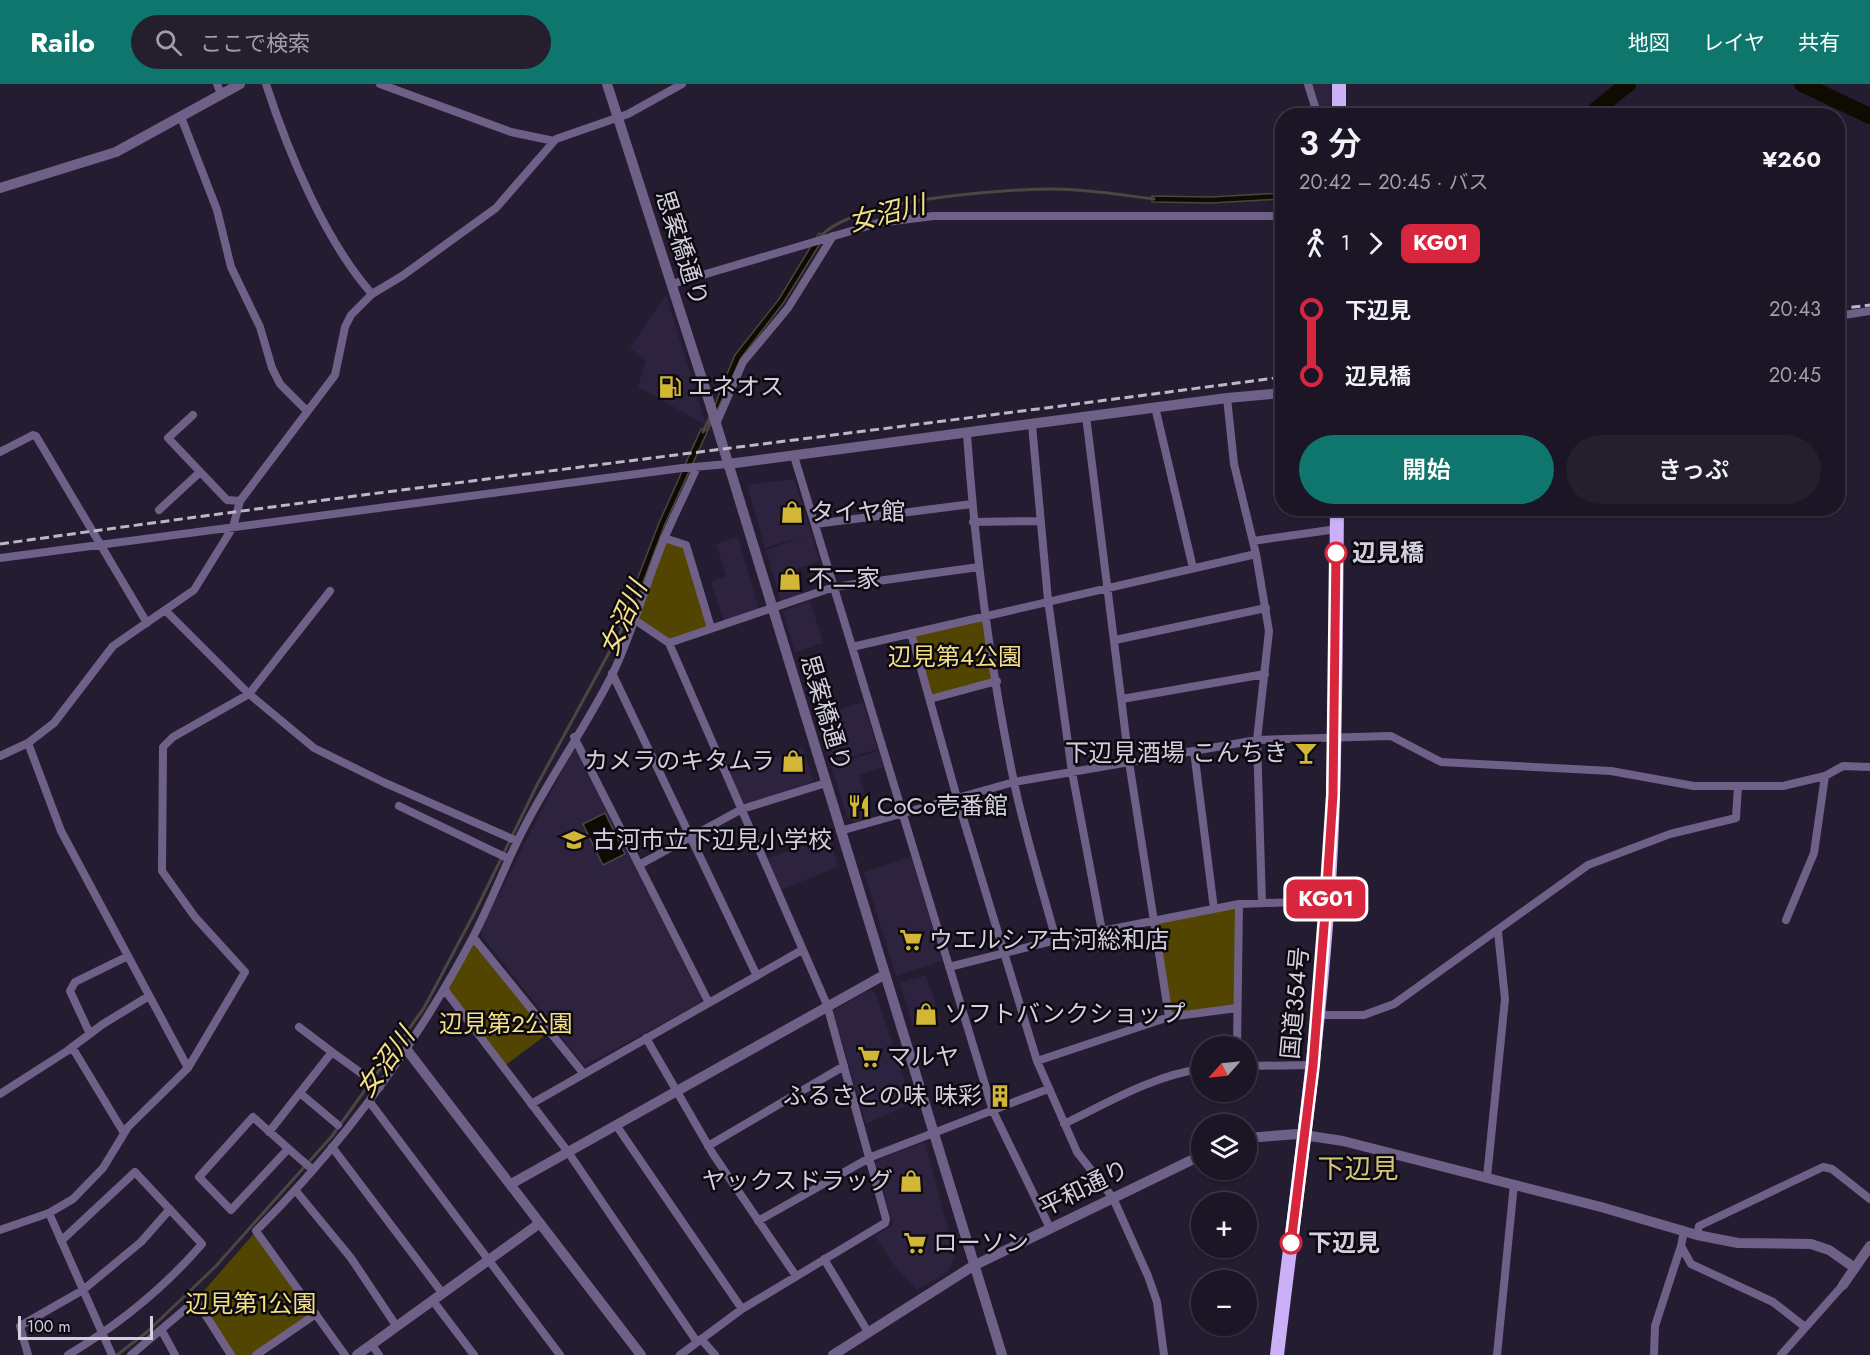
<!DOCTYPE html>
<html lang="ja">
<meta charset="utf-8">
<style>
body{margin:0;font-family:Jost,"Noto Sans JP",sans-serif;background:#241e2d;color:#f1f3f6;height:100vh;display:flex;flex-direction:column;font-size:22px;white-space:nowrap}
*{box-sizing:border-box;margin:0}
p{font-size:20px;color:#a09fa7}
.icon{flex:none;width:33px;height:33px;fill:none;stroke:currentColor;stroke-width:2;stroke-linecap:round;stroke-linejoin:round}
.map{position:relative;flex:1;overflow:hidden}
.details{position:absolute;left:1275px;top:24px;width:570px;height:408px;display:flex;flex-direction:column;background:#1b1525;border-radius:24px;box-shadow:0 2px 4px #0004,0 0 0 2px #393442}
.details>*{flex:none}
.badge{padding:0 12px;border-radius:9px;font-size:21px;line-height:39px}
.needle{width:39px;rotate:243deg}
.buttons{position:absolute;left:1191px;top:952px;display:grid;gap:12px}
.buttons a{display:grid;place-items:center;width:66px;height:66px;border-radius:50%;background:#1b1525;box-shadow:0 2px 4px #0004,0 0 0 2px #393442;font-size:30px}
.scale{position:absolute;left:18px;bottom:15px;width:135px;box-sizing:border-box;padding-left:6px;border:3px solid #d3cfdc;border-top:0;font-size:16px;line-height:21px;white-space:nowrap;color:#d3cfdc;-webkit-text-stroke:4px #0c0911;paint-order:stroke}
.map>.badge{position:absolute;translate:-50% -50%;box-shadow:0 0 0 3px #fff}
.legs{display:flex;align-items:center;gap:9px;height:66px;padding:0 24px;font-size:20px}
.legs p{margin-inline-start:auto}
.summary{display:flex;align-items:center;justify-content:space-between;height:102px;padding:0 24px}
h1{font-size:33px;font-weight:600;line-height:45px}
.primary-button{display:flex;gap:12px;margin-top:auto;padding:12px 24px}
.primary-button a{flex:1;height:69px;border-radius:36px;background:#0f766e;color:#fff;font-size:24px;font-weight:600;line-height:69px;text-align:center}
.primary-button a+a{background:#241e2d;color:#f1f3f6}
ul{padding:0 24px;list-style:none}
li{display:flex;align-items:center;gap:21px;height:66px;font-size:22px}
li i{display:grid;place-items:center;width:9px;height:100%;margin:0 8px;background:currentColor}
li i::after{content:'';width:15px;height:15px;margin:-8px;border:4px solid;border-radius:50%;background:#1b1525}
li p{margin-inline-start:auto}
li:first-child i{background:linear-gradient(#0000 50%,currentColor 0)}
li:last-child i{background:linear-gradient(currentColor 50%,#0000 0)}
header{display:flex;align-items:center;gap:36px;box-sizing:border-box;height:84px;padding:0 30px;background:#0f766e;color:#fff}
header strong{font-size:28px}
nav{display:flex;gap:33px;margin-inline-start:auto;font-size:21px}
.search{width:420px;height:54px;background:#241e2d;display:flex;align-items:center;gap:15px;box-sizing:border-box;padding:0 21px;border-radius:33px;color:#a09fa7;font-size:22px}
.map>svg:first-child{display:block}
</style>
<header>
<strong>Railo</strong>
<div class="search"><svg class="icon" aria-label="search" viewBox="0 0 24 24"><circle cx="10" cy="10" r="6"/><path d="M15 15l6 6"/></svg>ここで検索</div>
<nav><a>地図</a><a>レイヤ</a><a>共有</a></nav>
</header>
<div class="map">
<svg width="1870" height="1271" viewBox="0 0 1870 1271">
<rect width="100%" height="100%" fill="#241c31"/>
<!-- built -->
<path fill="#2e233e" d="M1310,0H1331V17L1325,31H1320Z
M666,211L706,341L638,303L646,276L630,264Z
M794,395L820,477L794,486L802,511L781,518L766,466L808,451L765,464L747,401Z
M738,453L759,526L724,538L711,497L726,492L716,460Z
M810,517L823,559L795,568L783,527Z
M863,618L878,665L831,679L816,633Z
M803,663L814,699L743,720L730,689Z
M572,667H577L702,915L701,919L584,982L481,851V845Z
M879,667L884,683L859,691L871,733L854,738L847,733L831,681Z
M830,752L838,783L780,806L768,774Z
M911,773L943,877L896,892L864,788Z
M926,891L940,935L913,943L900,899Z
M870,906L876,910L912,1019L866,1040L833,927Z
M925,1058L955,1171L948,1188L917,1206L894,1181L875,1152L893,1141L875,1080L879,1075Z"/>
<!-- green -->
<path fill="#524401" d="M664,454L686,461L711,544L669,559L635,536Z
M985,531L997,597L930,615L911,549Z
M1239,820L1237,924L1169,933L1154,837Z
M473,853L550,948L503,983L444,905Z
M256,1147L316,1230L256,1271H231L196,1216Z"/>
<!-- water -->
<path fill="#100b00" stroke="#4a4642" stroke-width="1.5" d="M1282,109V115L1211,119L1152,118V112L1211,113Z
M819,149L824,153L784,218L741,274L665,440L625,546L619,543L659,439L701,345L707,347L720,307L735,271L779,215Z
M605,729L625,770L603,781L583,740Z"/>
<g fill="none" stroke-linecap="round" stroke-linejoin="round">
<!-- stream -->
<path stroke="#4a4642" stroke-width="3" d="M820,153C853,115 1003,105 1054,105C1087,105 1121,111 1154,115
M703,348L710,333
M117,1271L147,1248L215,1183L332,1052L424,924L476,826L537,701L623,543"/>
<!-- river -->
<path stroke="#100b00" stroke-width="16" d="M1802,0L1870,32
M1588,32L1628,0"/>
<!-- minor -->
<path stroke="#6f6088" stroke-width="8" d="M217,0L221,10
M266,0C288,68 325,157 372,210
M380,0L511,48L554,57
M1308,0L1318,32
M181,33L217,126L231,183L260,243L272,284L280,300L307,327
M672,200L878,139L933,132H1282
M1838,232L1870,227
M1227,314L1234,380L1256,470L1269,547L1257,656L1262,818
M1155,323L1193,484
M193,331L168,354L227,416L240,417
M1086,332L1129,678L1169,933
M716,340L743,278L788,224L833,152
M1032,341L1048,516L1072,688L1102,847
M967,350C975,466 990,583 1014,698C1025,751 1042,804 1056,856
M0,368L33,351L36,352L147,539
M794,372L993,1027L1050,1144
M159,426L200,388
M973,438L1040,437
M815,440L972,420
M664,454L686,461L711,544
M1253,457L1337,445
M0,474L682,384L728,380
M165,526L249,610L314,664L383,698L517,757
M635,536L669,559L827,921L886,1135L885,1139L742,1225L680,1271
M911,549L957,714L1037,977L1077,1068L1113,1114L1148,1192L1157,1218L1164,1271
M1115,556L1266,524
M669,559L834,503L979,483
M852,563L1256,470
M612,589L757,892
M930,615L997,597
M1122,615L1265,590
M574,653L709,919
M28,659L61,747L188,984
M1194,667L1214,825
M0,672L28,659L54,639L113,562L194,506L233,443L240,417L335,291L345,243L351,231L372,210L402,192L496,124L556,55L628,30L682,0
M399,722L509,775
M840,747L1014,698L1257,656L1391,652L1441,678L1611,687L1694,702H1783L1825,692L1843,682L1870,683
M639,781L742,725L826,699
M1786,836L1814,769L1825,692
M473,853L584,990
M949,883L1056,856L1239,820L1326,817
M444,905L568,1068L697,1258
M1318,931H1364L1394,920L1588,781L1670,750L1736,734L1738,703
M90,950L70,907L75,898L126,873
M646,954L713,1070L796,1192
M72,963L124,1049
M1237,963L1239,820
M332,968L380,1003
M1037,977L1169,933L1237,924
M1246,982L1313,981
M300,1009L338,1041
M0,1010L67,967L103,940L149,912
M369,1017L560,1271
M531,1020L802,866
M1064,1040C1105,1020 1156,990 1202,985
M616,1041L742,1225
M269,1048L332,968L299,943
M708,1062L844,982
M332,1063L443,1210
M288,1065L231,1126L199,1093L253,1033C273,1051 293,1069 313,1086
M1487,1093L1505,915L1498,848
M296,1107L351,1174L397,1243
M49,1129L112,1271
M758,1137L871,1073L1048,1005
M0,1146L49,1129L73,1115L103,1084L128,1043L188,984L245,888L195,833L162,787L163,663L173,653L249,610L330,507
M1684,1147L1681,1162L1691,1180L1773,1218L1805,1243
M1697,1151L1699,1142L1823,1083L1832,1085L1870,1115
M61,1157L135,1088L202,1160C164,1204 118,1241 68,1271
M824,1175L868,1248
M433,1217L474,1271
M162,1247L175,1271
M701,1255L715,1271
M372,1261L379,1271
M28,1271L20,1242L83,1206L141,1158L170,1125
M131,1271L196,1216L231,1271
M256,1271L316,1230
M345,1271L256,1147C342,1061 416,961 473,853C492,817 506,778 525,742C552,690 587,641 613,589C634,545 646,498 665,453C675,429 687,406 697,383
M1497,1271L1514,1100
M1654,1271L1655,1242L1681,1162
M1781,1271L1843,1201"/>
<!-- tertiary -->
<path stroke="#6f6088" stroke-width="10" d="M607,0L710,320L1002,1271
M0,104L116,68L240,0
M728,380L1227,314L1282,309
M407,966L641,1271
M1246,1054L1297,1050L1343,1057L1601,1123L1697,1151L1738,1159L1811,1160L1829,1166L1855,1184
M511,1100L884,891
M1843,1201L1870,1162
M357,1271L540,1139
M833,1271L973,1182L1202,1071"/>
<!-- trunk -->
<path stroke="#cbb0f7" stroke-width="14" d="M1339,0V32
M1277,1271C1299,1085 1328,898 1333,711C1336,615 1336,520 1337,424"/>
<!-- rail -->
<path stroke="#bcb8c6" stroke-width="3" stroke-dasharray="9 4.5" stroke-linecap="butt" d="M1838,225L1870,221
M0,460C427,400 855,350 1282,293"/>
</g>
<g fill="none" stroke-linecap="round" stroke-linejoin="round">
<!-- line-1 casing -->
<g stroke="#fff" stroke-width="14">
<path id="line-1" d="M1291,1159L1313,981L1326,817L1333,711L1336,469"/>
</g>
<!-- line-1 -->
<use href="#line-1" stroke="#d7263d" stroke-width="9"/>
</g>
<!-- icons -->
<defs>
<g id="fuel-bare" transform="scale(1.8)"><path d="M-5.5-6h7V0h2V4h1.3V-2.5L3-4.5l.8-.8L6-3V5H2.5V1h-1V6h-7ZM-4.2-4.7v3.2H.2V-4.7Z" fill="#d2b635" stroke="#0c0911" stroke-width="2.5" paint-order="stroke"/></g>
<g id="shop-bare" transform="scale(1.8)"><path d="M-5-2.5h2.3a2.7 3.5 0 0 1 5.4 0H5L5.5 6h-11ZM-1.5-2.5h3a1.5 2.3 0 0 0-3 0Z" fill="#d2b635" stroke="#0c0911" stroke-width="2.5" paint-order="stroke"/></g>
<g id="bar-bare" transform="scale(1.8)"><path d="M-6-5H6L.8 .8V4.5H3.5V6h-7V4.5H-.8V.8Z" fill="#d2b635" stroke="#0c0911" stroke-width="2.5" paint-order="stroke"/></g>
<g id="restaurant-bare" transform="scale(1.8)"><path d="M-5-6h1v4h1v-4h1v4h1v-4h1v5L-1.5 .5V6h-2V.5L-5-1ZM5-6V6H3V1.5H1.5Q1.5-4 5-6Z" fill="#d2b635" stroke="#0c0911" stroke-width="2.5" paint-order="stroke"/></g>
<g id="school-bare" transform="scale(1.8)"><path d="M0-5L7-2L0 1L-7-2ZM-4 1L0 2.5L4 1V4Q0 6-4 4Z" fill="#d2b635" stroke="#0c0911" stroke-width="2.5" paint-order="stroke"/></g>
<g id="supermarket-bare" transform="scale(1.8)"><path d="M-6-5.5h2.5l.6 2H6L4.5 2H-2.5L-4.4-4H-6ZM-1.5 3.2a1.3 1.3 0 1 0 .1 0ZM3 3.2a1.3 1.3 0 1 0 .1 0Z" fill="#d2b635" stroke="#0c0911" stroke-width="2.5" paint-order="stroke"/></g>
<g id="building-bare" transform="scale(1.8)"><path d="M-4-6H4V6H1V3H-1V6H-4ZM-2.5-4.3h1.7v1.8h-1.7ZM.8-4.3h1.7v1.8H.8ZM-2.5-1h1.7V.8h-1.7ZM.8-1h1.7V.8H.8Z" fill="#d2b635" stroke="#0c0911" stroke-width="2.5" paint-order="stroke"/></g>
</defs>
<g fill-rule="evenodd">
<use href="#fuel-bare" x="670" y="303"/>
<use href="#shop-bare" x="792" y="428"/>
<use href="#shop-bare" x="790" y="495"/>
<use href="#bar-bare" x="1306" y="669"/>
<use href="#shop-bare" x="793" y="677"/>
<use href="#restaurant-bare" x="859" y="722"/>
<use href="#school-bare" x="574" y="756"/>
<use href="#supermarket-bare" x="911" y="856"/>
<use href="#shop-bare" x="926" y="930"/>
<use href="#supermarket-bare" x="869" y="973"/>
<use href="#building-bare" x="1000" y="1012"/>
<use href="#shop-bare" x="911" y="1097"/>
<use href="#supermarket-bare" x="915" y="1159"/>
</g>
<!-- markers -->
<g fill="#fff" stroke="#d7263d" stroke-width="3">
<circle cx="1336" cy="469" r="10"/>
<circle cx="1291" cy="1159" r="10"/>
</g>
<g text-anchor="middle" stroke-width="5" stroke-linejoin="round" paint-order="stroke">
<!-- street labels -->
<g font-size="24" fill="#d3cfdc" stroke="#0c0911">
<text transform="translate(682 164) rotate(72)" y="8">思案橋通り</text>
<text transform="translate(826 629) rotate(73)" y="8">思案橋通り</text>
<text transform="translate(1295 919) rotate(-85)" y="8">国道354号</text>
<text transform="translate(1084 1104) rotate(-26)" y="8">平和通り</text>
</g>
<!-- poi labels -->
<g font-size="24" fill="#d3cfdc" stroke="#0c0911" text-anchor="start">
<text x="688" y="311">エネオス</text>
<text x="810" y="436">タイヤ館</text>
<text x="808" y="503">不二家</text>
<text x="1288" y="677" text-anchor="end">下辺見酒場 こんちき</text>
<text x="775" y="685" text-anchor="end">カメラのキタムラ</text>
<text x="877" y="730">CoCo壱番館</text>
<text x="592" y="764">古河市立下辺見小学校</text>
<text x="929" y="864">ウエルシア古河総和店</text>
<text x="944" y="938">ソフトバンクショップ</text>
<text x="887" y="981">マルヤ</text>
<text x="982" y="1020" text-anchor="end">ふるさとの味 味彩</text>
<text x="893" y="1105" text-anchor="end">ヤックスドラッグ</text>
<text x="933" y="1167">ローソン</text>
</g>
<!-- stop labels -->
<g font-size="24" font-weight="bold" fill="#d3cfdc" stroke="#0c0911" text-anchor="start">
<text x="1352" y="477">辺見橋</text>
<text x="1308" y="1167">下辺見</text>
</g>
<!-- park labels -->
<g font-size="24" fill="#f5df85" stroke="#0c0911">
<text x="955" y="581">辺見第4公園</text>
<text x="506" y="948">辺見第2公園</text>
<text x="251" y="1228">辺見第1公園</text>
</g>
<!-- water labels -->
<g font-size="26" font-style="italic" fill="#f5e085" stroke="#0c0911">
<text transform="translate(887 129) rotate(-14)" y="9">女沼川</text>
<text transform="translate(623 534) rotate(-66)" y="9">女沼川</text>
<text transform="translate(385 978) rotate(-54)" y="9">女沼川</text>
</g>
<!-- quarter labels -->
<g font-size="27" fill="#d7c577" stroke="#0c0911">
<text x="1358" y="1094">下辺見</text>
</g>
</g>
</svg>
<div class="buttons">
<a><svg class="needle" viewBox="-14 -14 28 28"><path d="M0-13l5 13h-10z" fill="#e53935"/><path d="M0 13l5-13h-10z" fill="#a09fa7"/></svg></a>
<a><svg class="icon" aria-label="layers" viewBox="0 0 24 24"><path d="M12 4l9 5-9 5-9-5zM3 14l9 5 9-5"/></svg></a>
<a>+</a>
<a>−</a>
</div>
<div class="scale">100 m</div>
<b class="badge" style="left:1326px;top:815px;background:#d7263d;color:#fff">KG01</b>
<section class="details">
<div class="summary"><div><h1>3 分</h1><p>20:42 – 20:45 · バス</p></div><b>¥260</b></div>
<div class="legs"><svg class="icon" aria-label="walk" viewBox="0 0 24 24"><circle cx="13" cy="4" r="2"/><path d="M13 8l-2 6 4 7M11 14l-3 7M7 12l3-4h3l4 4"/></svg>1<svg class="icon" aria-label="forward" viewBox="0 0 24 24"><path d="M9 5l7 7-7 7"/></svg><b class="badge" style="background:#d7263d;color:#fff">KG01</b></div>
<ul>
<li><i style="color:#d7263d"></i><b>下辺見</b><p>20:43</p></li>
<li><i style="color:#d7263d"></i><b>辺見橋</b><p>20:45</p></li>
</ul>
<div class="primary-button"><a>開始</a><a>きっぷ</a></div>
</section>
</div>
